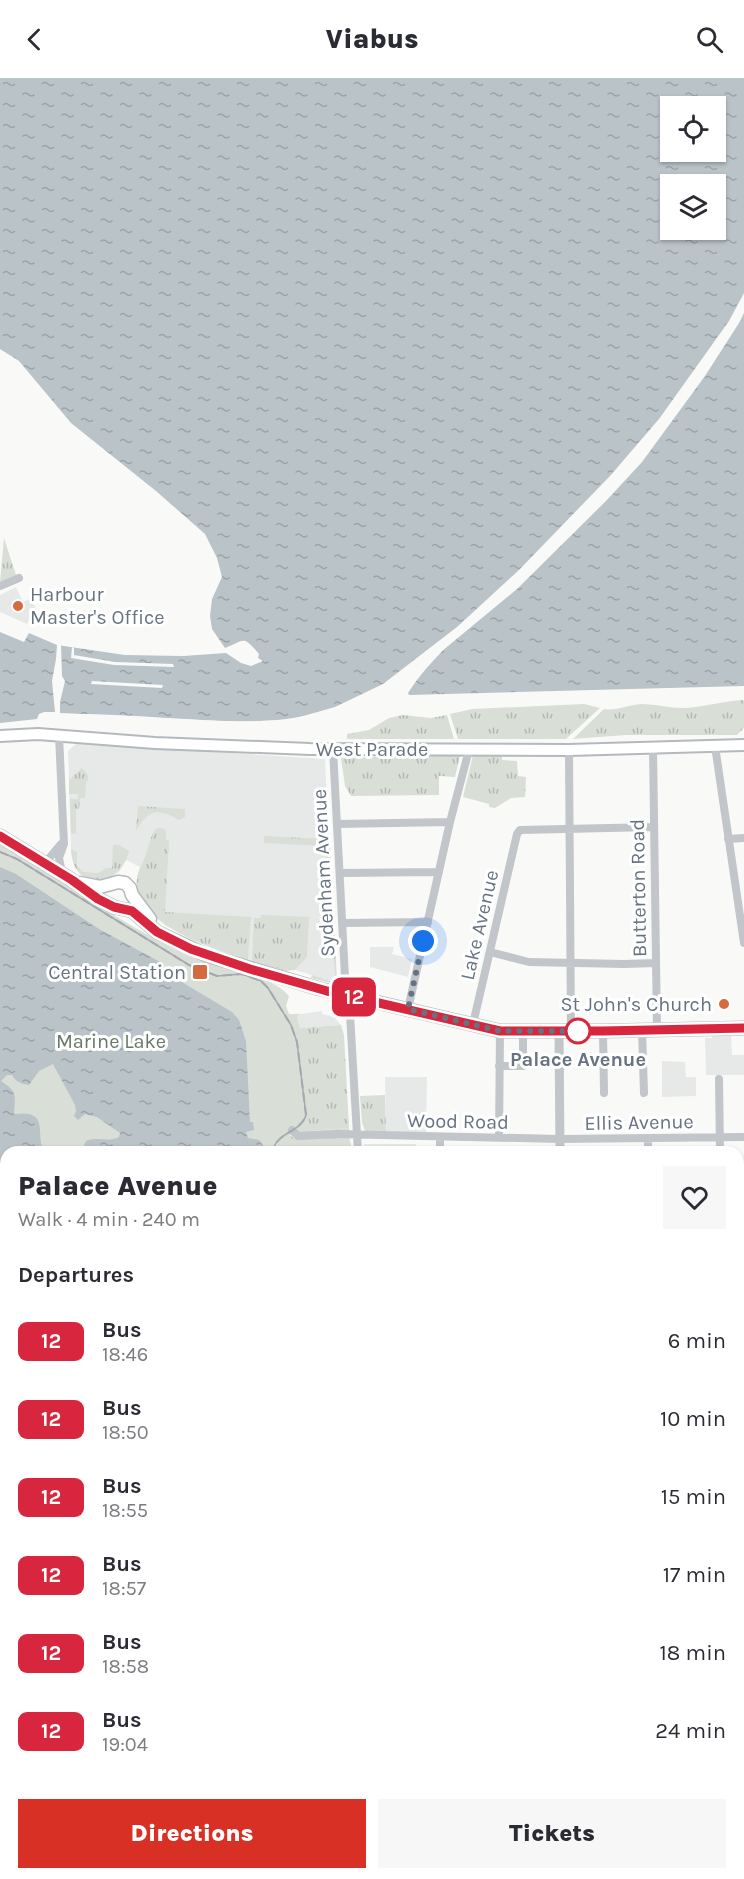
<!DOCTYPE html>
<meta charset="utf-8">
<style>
body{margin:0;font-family:Karla,sans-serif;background:#f7f7f7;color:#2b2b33;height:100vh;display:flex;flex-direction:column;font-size:22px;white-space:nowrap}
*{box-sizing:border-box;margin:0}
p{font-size:20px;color:#7c7c81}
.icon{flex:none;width:33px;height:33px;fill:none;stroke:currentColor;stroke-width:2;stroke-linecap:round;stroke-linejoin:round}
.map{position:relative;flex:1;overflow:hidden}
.drawer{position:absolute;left:0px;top:1068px;width:744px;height:734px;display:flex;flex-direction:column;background:#fff;border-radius:18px 18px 0 0;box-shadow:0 2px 4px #0004}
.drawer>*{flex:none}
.badge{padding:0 12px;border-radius:9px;font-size:21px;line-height:39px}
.controls{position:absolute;left:660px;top:18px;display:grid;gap:12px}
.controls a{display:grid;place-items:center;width:66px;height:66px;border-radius:0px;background:#fff;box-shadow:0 2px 4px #0004;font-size:30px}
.you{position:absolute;width:30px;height:30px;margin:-15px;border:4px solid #fff;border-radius:50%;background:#1a73e8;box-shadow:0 0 0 9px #1a73e833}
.map>.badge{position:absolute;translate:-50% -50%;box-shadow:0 0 0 3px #fff}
h2{padding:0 18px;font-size:22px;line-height:54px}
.round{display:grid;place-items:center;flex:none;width:63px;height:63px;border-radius:0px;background:#f7f7f7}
.overview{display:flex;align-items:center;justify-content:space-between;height:102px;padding:0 18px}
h1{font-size:28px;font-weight:800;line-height:45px}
.button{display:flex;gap:12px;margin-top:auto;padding:12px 18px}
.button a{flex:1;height:69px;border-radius:0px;background:#d93025;color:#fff;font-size:24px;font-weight:800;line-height:69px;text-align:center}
.button a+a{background:#f7f7f7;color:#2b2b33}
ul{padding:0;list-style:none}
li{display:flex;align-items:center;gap:18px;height:78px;padding:0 18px}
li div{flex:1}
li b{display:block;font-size:22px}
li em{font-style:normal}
li .badge{min-width:66px;font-weight:700;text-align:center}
header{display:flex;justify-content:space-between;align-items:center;height:78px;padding:0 18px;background:#fff;font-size:27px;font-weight:800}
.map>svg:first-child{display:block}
</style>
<header><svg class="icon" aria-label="back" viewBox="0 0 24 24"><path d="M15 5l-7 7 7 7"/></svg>Viabus<svg class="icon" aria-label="search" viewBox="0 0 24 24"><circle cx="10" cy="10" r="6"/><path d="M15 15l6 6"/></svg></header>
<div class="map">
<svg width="744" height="1801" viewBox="0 0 744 1801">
<defs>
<pattern id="grass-tufts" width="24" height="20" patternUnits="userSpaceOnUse" patternTransform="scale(1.5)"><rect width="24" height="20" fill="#d9ded7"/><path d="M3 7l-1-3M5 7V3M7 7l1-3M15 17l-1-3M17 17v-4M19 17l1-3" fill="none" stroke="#b4b8b4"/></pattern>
<pattern id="wetland-marsh" width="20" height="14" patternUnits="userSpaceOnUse" patternTransform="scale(1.5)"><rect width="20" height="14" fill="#d9ded7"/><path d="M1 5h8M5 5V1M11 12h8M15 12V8" fill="none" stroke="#b4b8b4"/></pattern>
<pattern id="water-ripples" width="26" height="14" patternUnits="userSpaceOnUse" patternTransform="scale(1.5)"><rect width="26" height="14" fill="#bac3c8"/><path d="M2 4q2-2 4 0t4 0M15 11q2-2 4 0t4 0" fill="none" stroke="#9ba3a8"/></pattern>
</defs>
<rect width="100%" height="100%" fill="#f9faf8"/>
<!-- built -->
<path fill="#e7e9e8" d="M16,509L23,524L31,520L36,531L27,546L0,534V517Z
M77,665L325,681L335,899L330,903L292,891L286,893L214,871L190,861L165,847L150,832L138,811L137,800L140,789L126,782L119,794L111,799L81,797L75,789L71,774L68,673Z
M370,869H394L392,876L412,881L408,899L370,889Z
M322,933V936L334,939L341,947L300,950L297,939L300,936Z
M712,957H731L732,977H744V997H706L705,960H712Z
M662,983L685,984L686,999H696V1018L662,1019Z
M385,999H427L426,1056L386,1055Z
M364,1066H416V1074H364Z
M744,1228V1275H738V1229Z"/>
<!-- grass -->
<path fill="url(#grass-tufts)" d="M4,460L16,497L0,504Z
M744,622V650L737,657H626L573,661L604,631C616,633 628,627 641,626C656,626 668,630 683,630C705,629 723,623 744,622Z
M584,626L600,630L566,661H458L450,636L472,631Z
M403,637L431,640L447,637L454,661H347V656L369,652L389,640Z
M439,677L460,678L455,699L439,698V717L351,718L345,708L341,680Z
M473,677L502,678V682L517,683L518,698L526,699L525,719L511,720L495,730L489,729V726L463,719Z
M82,690L88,697V703H86L85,720H80L79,731H76V755L73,756L71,755L70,721H78V716H69V702Z
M138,728L185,731V739L179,742C157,730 149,731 136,753Z
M157,750H162L166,752V762L169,763L165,834L251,839L248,882C216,872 131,846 137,800C138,793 142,786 145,779C149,770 150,756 157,750Z
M264,758L324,761L330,765L337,903L335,906L311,900L312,897L330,903L335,899L332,858H327L322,852L326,768L264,765Z
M113,767H119L129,773C120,811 72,814 71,771L77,774V788L83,794L98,795L107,790H112Z
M261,837L309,839L307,879L295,892L286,893L252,883L254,840H261Z
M299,935L297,939L300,950L341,947L344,957L349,1050L297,1054L289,936L295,937Z
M385,1017L386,1055L365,1053L362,1045L360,1018Z
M288,1056L294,1060L335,1059L350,1063L353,1074H274L278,1063Z
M738,1751L744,1765V1801H726L723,1796H738Z
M270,1796H321L322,1801H268Z"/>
<!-- wetland -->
<path fill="url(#wetland-marsh)" d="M182,1796H244L241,1801H176Z"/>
<!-- green -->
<path fill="#d9ded7" d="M0,765C66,803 126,852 197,880C222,890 272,897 289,918L286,928L289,936H300L297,939L310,1053L349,1050L350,1063L335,1059L300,1062L288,1056L278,1063L274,1074H6V1184L0,1183Z
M0,1209L6,1210V1796H120L108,1801H0Z
M126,1796H193C183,1796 182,1799 175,1801C159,1801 141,1798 126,1796Z"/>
<!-- water -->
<path fill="url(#water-ripples)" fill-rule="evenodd" d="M0,0H744V608L409,617L408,615L420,597L446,569L445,564C410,588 375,616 335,630C280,649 225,643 167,640C125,637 82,635 40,636L37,641L0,645V554L24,564L29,555L57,567L125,577L183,578L226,575L241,585L251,588L263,583L258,580L259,576C242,556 245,563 225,570L212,551L210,538L212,521L222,499L217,480L205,456L156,413L71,345L19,283L0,271ZM670,28H716V74H670ZM670,106H716V152H670Z
M0,789L16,796L99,851L162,885L160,891L232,934L239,942L246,963L250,1044H253L254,1052L246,1054L248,1060L259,1062L268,1074H81L86,1063C97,1058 108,1065 119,1059L120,1055L97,1039L85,1036L78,1042L74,1038L76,1033L75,1027L53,986L39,993L29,1007C21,1006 16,1004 12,997H7L1,1003C18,1014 15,1017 14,1036C53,1031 33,1059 45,1074H6V1162L0,1160Z"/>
<!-- pier -->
<path fill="#f9faf8" d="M744,215V235L739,245L705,298L642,384L606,423L517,511L436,578L405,617V613L418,596L439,571L384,608L349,627L318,638L289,645L238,647L45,637L40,641H37L39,636L44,634H55L52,603L56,581L57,567H61L62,598L65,603L60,624V635L238,644L289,642L335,629L383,606L457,549L519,492L610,398L659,341L729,243Z
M72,569L74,570V577L115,584L173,586L174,589L114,587L71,580Z
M92,603L163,607L162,610L91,606Z"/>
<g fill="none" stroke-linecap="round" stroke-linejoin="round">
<!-- stream -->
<path stroke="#bac3c8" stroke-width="2" d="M328,1796L330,1801"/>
<!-- secondary casing -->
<g stroke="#b4b9be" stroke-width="14">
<path id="secondary" d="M0,658L38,656L155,665L310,671L569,672L744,667"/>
</g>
<!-- primary casing -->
<g stroke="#b6b9bd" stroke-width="15">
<path id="primary" d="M0,758L72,802L98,821L114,829L132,833L157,854L206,877L320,911L500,953H603L744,950
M80,805L100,809L118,804L125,805L130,810L132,817L150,841"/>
</g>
<!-- minor -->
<path stroke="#c2c5c9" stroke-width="8" d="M0,508L19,500
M59,657L64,766L59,780L62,795
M715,668L744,865
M653,669L657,952
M333,671L346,918
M569,672L571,953
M337,746L450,744
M728,761L744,760
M45,785L61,766
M340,795L439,794
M342,845L428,844
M490,874L529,884L624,886L656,885
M349,919L358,1074
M408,931L450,744L469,672
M473,946L517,756L520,752L654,749
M642,952L644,1015
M603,953L604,1015
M499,988H523V953
M719,1001L720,1074
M292,1052L298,1058L337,1056L560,1061L744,1059
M499,1059L500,953
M440,1074V1059
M648,1074V1061
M738,1108H744
M738,1195L744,1194
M738,1431H744
M739,1504L740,1562L744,1586
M738,1701L744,1700"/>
<!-- tertiary -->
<path stroke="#c2c5c9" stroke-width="9" d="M559,953L560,1074
M738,1224L744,1223
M738,1279H744"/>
<!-- secondary -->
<use href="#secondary" stroke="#fff" stroke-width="10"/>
<!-- primary -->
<use href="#primary" stroke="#fff" stroke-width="12"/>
<!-- tram -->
<path stroke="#a4a9af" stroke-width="1.5" d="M0,774L17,781L189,887L217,898L242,896L261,903L268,910L291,947L297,964L306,1037C301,1055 275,1054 273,1074
M0,1174L6,1175"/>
<!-- rail -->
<path stroke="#a4a9af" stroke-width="2" stroke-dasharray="9 4.5" stroke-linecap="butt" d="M0,774L17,781L189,887L217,898L242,896L261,903L268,910L291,947L297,964L306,1037C301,1055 275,1054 273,1074
M0,1174L6,1175
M0,1187L6,1188
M738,1211H744"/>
</g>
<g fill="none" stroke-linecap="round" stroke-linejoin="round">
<!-- line casing -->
<g stroke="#fff" stroke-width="14">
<path id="line" d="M0,758L72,802L98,821L114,829L132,833L157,854L191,871L250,891L327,913L500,953H603L744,950"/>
</g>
<!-- line -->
<use href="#line" stroke="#d7263d" stroke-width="9"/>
<!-- walk -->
<path stroke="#677380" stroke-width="6" stroke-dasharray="0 10.8" d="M423,863L408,931L500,953H578"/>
</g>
<!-- markers -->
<g fill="#d46a3d" stroke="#fff" stroke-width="2">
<circle cx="18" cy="528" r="6"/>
<rect x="192" y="886" width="16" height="16" rx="3"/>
<circle cx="724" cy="926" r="6"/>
</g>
<circle fill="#fff" stroke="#d7263d" stroke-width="3" cx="578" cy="953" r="12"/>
<g text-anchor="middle" stroke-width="6" stroke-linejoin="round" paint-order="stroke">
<!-- poi labels -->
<g font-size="20" fill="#677380" stroke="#fff" text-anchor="end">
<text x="30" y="523" text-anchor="start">Harbour<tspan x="30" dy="23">Master's Office</tspan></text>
<text x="186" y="901">Central Station</text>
<text x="712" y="933">St John's Church</text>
</g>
<!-- street labels -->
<g font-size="20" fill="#677380" stroke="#fff">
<text x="372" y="678">West Parade</text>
<text transform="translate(323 795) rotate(-93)" y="7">Sydenham Avenue</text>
<text transform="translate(638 810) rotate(-91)" y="7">Butterton Road</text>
<text transform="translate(479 847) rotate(-77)" y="7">Lake Avenue</text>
<text transform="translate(458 1043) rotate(1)" y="7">Wood Road</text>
<text transform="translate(639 1044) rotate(-1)" y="7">Ellis Avenue</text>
</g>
<!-- park labels -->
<g font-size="20" fill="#677966" stroke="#fff">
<text x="111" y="970">Marine Lake</text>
</g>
<!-- stop labels -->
<g font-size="20" font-weight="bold" fill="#677380" stroke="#fff">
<text x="578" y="988">Palace Avenue</text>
</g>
</g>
</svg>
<div class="controls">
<a><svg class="icon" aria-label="locate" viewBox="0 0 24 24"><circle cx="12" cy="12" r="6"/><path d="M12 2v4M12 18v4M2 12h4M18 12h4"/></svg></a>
<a><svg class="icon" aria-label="layers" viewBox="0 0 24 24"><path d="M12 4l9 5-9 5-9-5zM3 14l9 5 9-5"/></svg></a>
</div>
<div class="you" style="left:423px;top:863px"></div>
<b class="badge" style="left:354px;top:919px;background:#d7263d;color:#fff">12</b>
<section class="drawer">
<div class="overview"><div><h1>Palace Avenue</h1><p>Walk · 4 min · 240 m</p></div><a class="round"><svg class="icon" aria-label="heart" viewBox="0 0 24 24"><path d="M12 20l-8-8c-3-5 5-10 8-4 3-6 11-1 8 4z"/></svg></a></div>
<h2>Departures</h2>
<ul>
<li><span class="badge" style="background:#d7263d;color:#fff">12</span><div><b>Bus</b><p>18:46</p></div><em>6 min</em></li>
<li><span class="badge" style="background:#d7263d;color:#fff">12</span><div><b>Bus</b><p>18:50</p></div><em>10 min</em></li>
<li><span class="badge" style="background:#d7263d;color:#fff">12</span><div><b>Bus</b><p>18:55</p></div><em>15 min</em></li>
<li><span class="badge" style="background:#d7263d;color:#fff">12</span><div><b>Bus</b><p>18:57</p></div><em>17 min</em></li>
<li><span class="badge" style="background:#d7263d;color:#fff">12</span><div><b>Bus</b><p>18:58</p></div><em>18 min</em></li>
<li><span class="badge" style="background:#d7263d;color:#fff">12</span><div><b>Bus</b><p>19:04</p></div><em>24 min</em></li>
</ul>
<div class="button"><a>Directions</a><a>Tickets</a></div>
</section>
</div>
